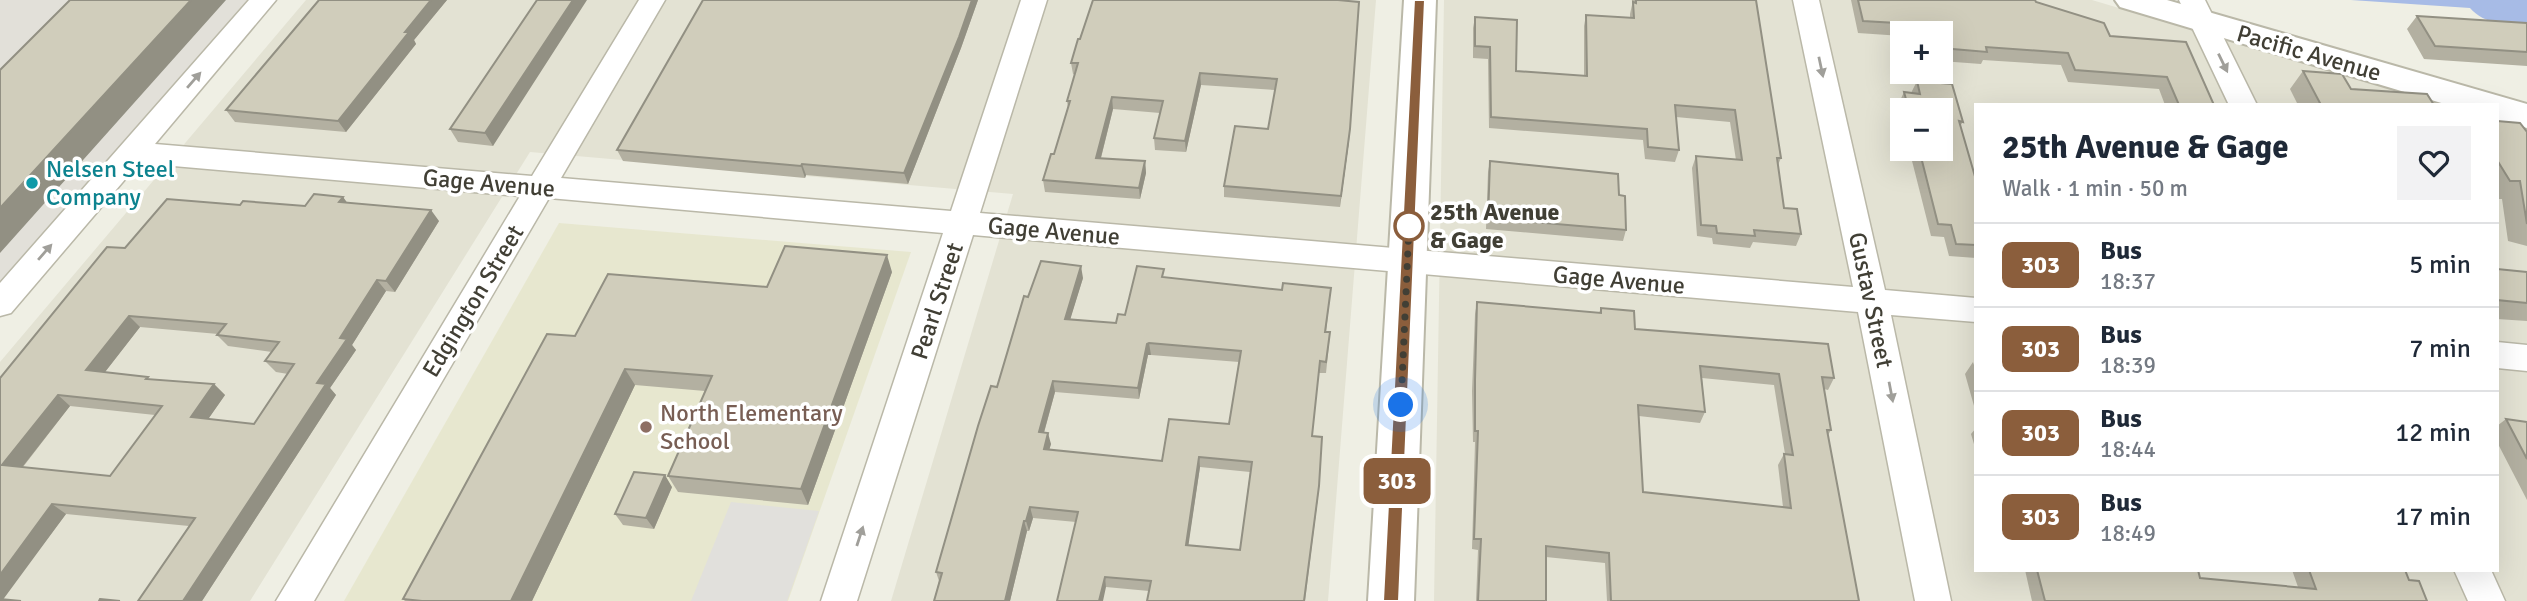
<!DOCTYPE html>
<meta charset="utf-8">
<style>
body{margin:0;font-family:Signika,sans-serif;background:#f2f2f3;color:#1f2937;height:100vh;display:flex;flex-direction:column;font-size:26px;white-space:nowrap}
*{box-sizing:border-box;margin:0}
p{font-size:23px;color:#747a83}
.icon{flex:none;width:38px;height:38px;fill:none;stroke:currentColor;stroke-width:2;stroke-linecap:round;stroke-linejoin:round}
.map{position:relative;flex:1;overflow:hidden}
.details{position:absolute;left:1974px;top:103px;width:525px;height:469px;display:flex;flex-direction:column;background:#fff;border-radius:0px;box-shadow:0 7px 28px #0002}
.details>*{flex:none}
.badge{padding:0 14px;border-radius:10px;font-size:24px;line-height:46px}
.tools{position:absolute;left:1890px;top:21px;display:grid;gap:14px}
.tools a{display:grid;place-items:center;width:63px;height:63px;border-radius:0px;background:#fff;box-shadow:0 7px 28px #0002;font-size:35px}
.you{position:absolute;width:35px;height:35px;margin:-18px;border:5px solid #fff;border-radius:50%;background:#1a73e8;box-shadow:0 0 0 10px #1a73e833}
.map>.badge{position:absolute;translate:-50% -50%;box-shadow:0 0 0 4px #fff}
.round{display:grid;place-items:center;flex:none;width:74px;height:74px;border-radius:0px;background:#f2f2f3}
.head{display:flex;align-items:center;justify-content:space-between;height:119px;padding:0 28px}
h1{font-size:33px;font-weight:700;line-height:52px}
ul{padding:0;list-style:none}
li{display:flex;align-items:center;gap:21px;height:84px;padding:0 28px;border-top:2px solid #e0e1e3}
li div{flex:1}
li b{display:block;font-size:26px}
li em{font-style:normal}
li .badge{min-width:77px;font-weight:700;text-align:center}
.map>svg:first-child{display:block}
</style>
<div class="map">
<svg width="2527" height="601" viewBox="0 0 2527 601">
<rect width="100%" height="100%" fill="#efefe4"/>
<!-- residential -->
<path fill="#e3e2d3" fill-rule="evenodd" d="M306,0H1376L1328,601H891L1013,194L530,152L250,601H0V362Z
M1444,0H2092L2444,105H1976V570H2497V121L2527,130V601H1434ZM1902,33H1941V72H1902ZM1902,110H1941V149H1902Z"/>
<!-- industrial -->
<path fill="#e2e0d9" d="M0,0H251L0,287Z"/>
<!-- education -->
<path fill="#e7e7cf" d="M559,223L911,252L788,601H344Z"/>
<!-- parking -->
<path fill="#e1e0dc" d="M731,502L819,511L787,601H691Z"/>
<!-- water -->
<path fill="#a7bbe6" d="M2351,0H2527V26C2506,24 2485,25 2470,8Z"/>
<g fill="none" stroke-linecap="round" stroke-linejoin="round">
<!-- minor casing -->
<g stroke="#bab8a8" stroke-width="3">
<path id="minor" d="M249,0H276L155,144L532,176L639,0H665L561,178L951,211L1021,0H1047L980,213L1853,287L1793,0H1819L1885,290L1976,298V322L1891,315L1951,601H1915L1858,312L973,235L857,601H821L943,233L549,198L314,601H276L520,196L139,163L11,313L0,316V283Z
M2179,0H2205L2257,105H2229Z
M2497,342L2527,345V371L2497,368Z
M2454,570H2491L2505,601H2468Z"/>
</g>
<!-- tertiary casing -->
<g stroke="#bab8a8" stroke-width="4">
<path id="tertiary" d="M1404,0H1436L1414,601H1368Z
M2115,0H2167L2527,104V128L2497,120V105H2448L2120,7Z"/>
</g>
<!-- minor -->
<use href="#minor" fill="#fff" fill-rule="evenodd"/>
<!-- tertiary -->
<use href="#tertiary" fill="#fff" fill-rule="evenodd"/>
</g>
<!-- wall -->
<path fill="#b3b0a1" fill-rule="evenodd" d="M319,0H447L414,40L416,44L346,132L235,122L226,110Z
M537,0L493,146L458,142L450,129Z
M703,0H978L961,48L908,184L806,175L805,178L623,161L617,150Z
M1093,0H1339L1349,141L1340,207L1224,197V186L1268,129L1275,90L1201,85L1186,152L1155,150L1154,138L1160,113L1113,109L1101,158L1145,161L1146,173L1140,199L1045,192L1043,180L1054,154L1068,108L1067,101L1075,75L1073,74L1071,63Z
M1632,0H1756L1781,158L1778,165L1784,208L1801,234L1796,246L1753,242L1750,248L1713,244L1712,238L1697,236L1692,168L1696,156L1736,160L1730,122L1676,117L1679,150L1675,162L1645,159L1643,140L1489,128L1488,59L1473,58V28L1475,17L1516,71L1584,76V26L1586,15L1630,18V14L1632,5Z
M1851,0H2035L2036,2L2214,105H2165L2159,89L2068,82L2061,65L1983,60L1981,64L1941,61V33H1902V36L1858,33Z
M2417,16L2527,23V66L2424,59L2407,29Z
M2303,71L2351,89L2434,105H2298L2290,89Z
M1917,81L1963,122L1960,126L1976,180V258L1949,256L1944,237L1931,236L1909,149H1941V110H1902V123L1898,105L1904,92L1911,93Z
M2497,121L2527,132V246L2508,241L2502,199H2497Z
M1490,161L1626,230L1623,241L1486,229L1488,172Z
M343,197L347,203L439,221L395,292L386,291L352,345L356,350L330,388L336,395L202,601H138L189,526L66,514L0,601V378L125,248L240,205L305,206ZM140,327L218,334L217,335L228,346L272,352L265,361L276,372L288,374L254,424L208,419L225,395L214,384L150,379L105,372ZM70,406L155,415L110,476L23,467Z
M2497,269L2527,272V321L2497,319Z
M892,272L808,505L678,492L668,476L705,391L635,385L532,601H405L403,599L575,336L767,287Z
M1083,278L1070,319L1116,323L1165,278L1282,290L1331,288L1326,332H1330L1329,344L1326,373H1319L1312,436L1318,497L1305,601H1147L1149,591L1106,587L1076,522L1033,518L1029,531H1027L1010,601H934L939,581L936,572L997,387L1028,297ZM1148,355H1151L1239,362L1229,424L1162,461L1049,450L1051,444L1044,433L1055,392L1139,399ZM1200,467L1250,472L1240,550L1188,545Z
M1477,302L1599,313L1601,308L1635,329L1834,378L1828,390L1824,389L1831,430L1828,435L1859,601H1607L1605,563L1546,557V601H1476L1478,550L1472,549L1475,442H1473L1472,391L1475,314ZM1702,378L1774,385L1785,454H1784L1778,465L1783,507L1643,492L1639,416L1700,423L1705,412Z
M1973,362L1976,371V413L1965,374Z
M2506,419L2527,422V500L2497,442V426Z
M1976,428V451L1971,434Z
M672,487L654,529L623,525L615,514Z
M2025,570H2198L2200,578L2298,587L2292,570H2405L2409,580L2427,601H2032Z"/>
<!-- shaded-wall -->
<path fill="#929083" d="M191,0H226L0,253V208Z
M431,0H447L414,40L416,44L346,132L338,121L405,32Z
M573,0H587L493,146L485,133Z
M972,0H978L961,48L908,184L904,173Z
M1359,2L1349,141L1340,207L1341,196Z
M1200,73L1201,85L1186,152L1185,141Z
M1112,97L1113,109L1098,169L1096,158Z
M1145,161L1146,173L1140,199L1139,188Z
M802,164L806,175L805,178L801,166Z
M343,197L351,208L339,202Z
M431,210L439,221L395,292L386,281Z
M887,255L892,272L808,505L801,489Z
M1081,266L1083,278L1067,330L1065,319Z
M377,280L386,291L352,345L356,350L330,388L336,395L202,601H183L317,383L340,338Z
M129,316L140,327L98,381L86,370Z
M1149,343L1151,355H1148L1139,399L1138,388L1147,344Z
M625,369L635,385L532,601H511Z
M1053,381L1055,392L1041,443L1039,432Z
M214,384L225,395L202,428L191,417Z
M58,395L70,406L16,475L2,465Z
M1048,433L1051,444L1046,460L1044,449Z
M1322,437L1318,497L1304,601Z
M1199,457L1200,467L1187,555L1186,545Z
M665,475L672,487L654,529L646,518Z
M52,504L66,514L2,601H0V575Z
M1030,507L1033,518L1029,531L1026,521Z
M1024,521L1027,531L1010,601H1005Z
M1105,577L1106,587L1103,601H1099Z"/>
<!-- building -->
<path fill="#d0cdbb" stroke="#929083" stroke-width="2" fill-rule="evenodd" d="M70,0H191L0,208V70Z
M319,0H431L405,32H409L338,121L226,110Z
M537,0H573L485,133L450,129Z
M703,0H972L959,37L904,173L802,164L801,166L617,150Z
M1093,0H1338L1359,2L1350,129L1341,196L1224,186L1235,126L1268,129L1277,79L1200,73L1185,141L1154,138L1163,101L1112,97L1096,158L1145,161L1139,188L1043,180L1051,154H1054L1070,101H1067L1078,63H1071L1078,39H1080Z
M1636,0H1756L1781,158H1777L1784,208L1797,209L1801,234L1754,230L1755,236L1717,233L1716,226L1701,225L1696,156L1742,160L1735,110L1675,105L1679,150L1648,147L1647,129L1491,117L1490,47L1475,46V17L1517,20L1516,71L1587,76L1586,15L1634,18L1633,2L1636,3Z
M1858,0H2035L2036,2L2104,23L2110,36L2186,42L2214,105H2179L2167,77L2075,70L2068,53L1986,47L1987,52L1941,48V33H1917L1914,24L1863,21Z
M2417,16L2527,23V52L2435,46Z
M2303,71L2342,74L2351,89L2427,94L2434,105H2321Z
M1917,81L1952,84L1963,122L1959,121L1976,180V245L1956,244L1951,225L1938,224L1919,149H1941V110H1909L1904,92L1920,94Z
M2497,121L2520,123L2527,132V224L2520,181H2510L2497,160Z
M1490,161L1618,174L1619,195L1625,196L1626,230L1488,218Z
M314,194L343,197L339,202L431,210L386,281L377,280L340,338L347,339L317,383L326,384L183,601H138L195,518L52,504L0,575V378L107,247L125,248L167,199L240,205L243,201L305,206ZM129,316L226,324L217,335L279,342L265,361L294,364L254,424L191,417L214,384L146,379L148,377L86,370ZM58,395L162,406L110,476L2,465Z
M785,246L887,255L801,489L668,476L712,376L625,369L511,601H422L403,599L547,334L575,336L608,274L767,287Z
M1041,261L1081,266L1065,319L1116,323L1118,314L1125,315L1137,266L1164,269L1162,277L1282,290L1283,283L1331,288L1325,332H1330L1326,362L1320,361L1312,436L1322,437L1319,486L1304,601H1147L1151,581L1105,577L1099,601H1057L1078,512L1030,507L1026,521H1024L1005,601H934L942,573L936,572L978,426L991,386L997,387L1024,296L1028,297ZM1149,343L1241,351L1229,424L1169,419L1162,461L1044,449L1048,433L1039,432L1053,381L1138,388L1147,344ZM1199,457L1252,462L1240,550L1186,545Z
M2497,269L2527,272V303L2497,300Z
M1477,302L1601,313V308L1634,311L1635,329L1828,344L1834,378L1822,377L1831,430H1827L1859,601H1611L1609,553L1546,546V601H1478L1481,539H1474L1478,431H1475V380ZM1700,366L1779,374L1793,455L1784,454L1791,508L1643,492L1638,405L1705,412Z
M2506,419L2527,422V459Z
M634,472L665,475L646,518L615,514Z
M2037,570H2198L2200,578L2316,589L2309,570H2405L2409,580L2419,581L2427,601H2045Z
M0,599L21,601H0Z
M100,599L120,601H99Z"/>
<!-- one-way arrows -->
<defs><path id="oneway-solid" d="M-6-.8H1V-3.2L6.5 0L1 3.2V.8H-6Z" transform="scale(1.75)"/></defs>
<g fill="#a09f9a">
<use href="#oneway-solid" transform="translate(2223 63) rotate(64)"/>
<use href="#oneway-solid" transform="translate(1821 67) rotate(78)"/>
<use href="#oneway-solid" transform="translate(194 80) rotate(-49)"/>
<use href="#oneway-solid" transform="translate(45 252) rotate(-49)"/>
<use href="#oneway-solid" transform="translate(1891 392) rotate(79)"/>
<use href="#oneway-solid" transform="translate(860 536) rotate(-72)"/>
</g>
<!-- line -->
<path fill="#8b5e3c" stroke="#fff" stroke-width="2" d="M1414,0H1425L1399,601H1383Z"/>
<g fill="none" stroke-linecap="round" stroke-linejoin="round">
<!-- walk -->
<path stroke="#413f35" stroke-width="7" stroke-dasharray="0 12.6" d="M1401,405L1409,226"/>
</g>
<!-- markers -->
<circle fill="#0f9aa8" stroke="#fff" stroke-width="2.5" cx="32" cy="183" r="7"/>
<circle fill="#fff" stroke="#8b5e3c" stroke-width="3.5" cx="1409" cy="226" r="14"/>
<circle fill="#8d6e63" stroke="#fff" stroke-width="2.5" cx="646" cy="427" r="7"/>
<g text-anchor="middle" stroke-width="7" stroke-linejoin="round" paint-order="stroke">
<!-- street labels -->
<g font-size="24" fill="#413f35" stroke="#fff">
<text transform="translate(2309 53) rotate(16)" y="8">Pacific Avenue</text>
<text transform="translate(489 183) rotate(5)" y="8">Gage Avenue</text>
<text transform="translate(1054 231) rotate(5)" y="8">Gage Avenue</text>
<text transform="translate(1619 280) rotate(5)" y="8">Gage Avenue</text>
<text transform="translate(1871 300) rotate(78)" y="8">Gustav Street</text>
<text transform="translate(473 301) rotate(-59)" y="8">Edgington Street</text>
<text transform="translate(937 301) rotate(-72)" y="8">Pearl Street</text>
</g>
<!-- culture labels -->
<g font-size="24" fill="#0d838f" stroke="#fff" text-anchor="start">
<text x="46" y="177">Nelsen Steel<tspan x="46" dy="28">Company</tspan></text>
</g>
<!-- stop labels -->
<g font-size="24" font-weight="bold" fill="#413f35" stroke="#fff" text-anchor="start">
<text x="1430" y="220">25th Avenue<tspan x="1430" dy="28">&amp; Gage</tspan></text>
</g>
<!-- education labels -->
<g font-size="24" fill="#785e54" stroke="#fff" text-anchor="start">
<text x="660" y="421">North Elementary<tspan x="660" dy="28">School</tspan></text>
</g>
</g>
</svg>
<div class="tools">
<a>+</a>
<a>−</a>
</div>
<div class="you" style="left:1401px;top:405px"></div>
<b class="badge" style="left:1397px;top:481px;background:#8b5e3c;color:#fff">303</b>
<section class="details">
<div class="head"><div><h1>25th Avenue &amp; Gage</h1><p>Walk · 1 min · 50 m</p></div><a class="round"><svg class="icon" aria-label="heart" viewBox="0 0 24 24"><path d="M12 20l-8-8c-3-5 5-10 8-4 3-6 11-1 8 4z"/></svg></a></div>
<ul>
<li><span class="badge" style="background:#8b5e3c;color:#fff">303</span><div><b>Bus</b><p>18:37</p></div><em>5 min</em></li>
<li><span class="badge" style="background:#8b5e3c;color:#fff">303</span><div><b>Bus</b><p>18:39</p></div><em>7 min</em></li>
<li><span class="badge" style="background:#8b5e3c;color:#fff">303</span><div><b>Bus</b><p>18:44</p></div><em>12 min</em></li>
<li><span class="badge" style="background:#8b5e3c;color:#fff">303</span><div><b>Bus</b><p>18:49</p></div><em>17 min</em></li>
</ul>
</section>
</div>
